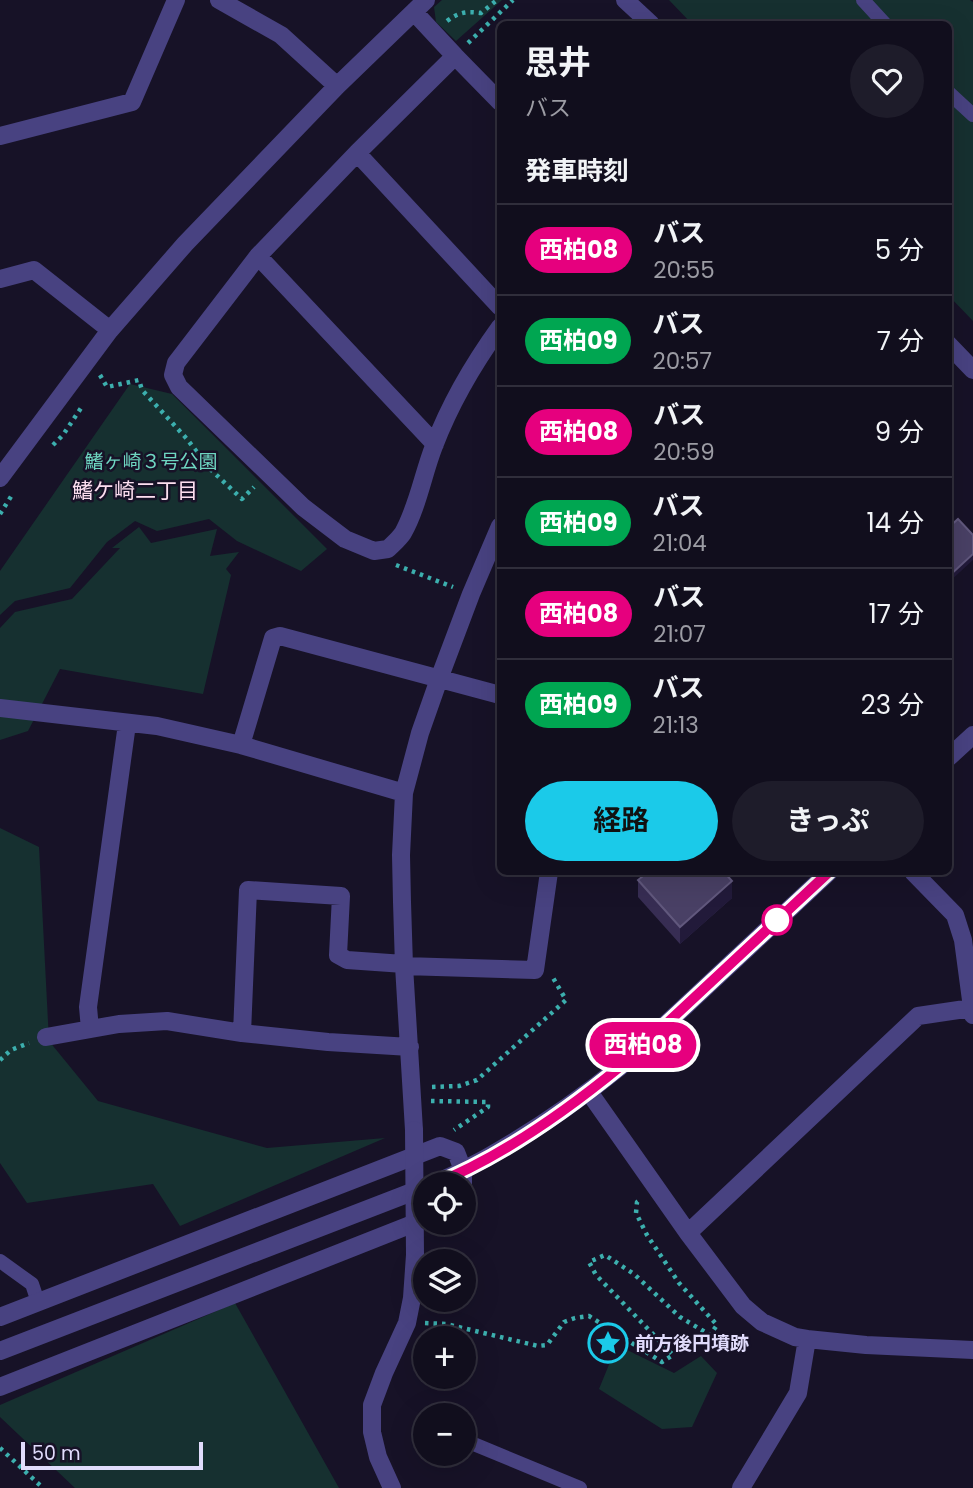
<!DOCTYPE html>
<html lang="ja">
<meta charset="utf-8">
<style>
body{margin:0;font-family:Poppins,"Noto Sans JP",sans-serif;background:#1e1c2a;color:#f1f3f6;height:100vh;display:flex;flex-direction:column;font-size:26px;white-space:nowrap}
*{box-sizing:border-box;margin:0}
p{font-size:23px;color:#9c9ca4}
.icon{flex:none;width:38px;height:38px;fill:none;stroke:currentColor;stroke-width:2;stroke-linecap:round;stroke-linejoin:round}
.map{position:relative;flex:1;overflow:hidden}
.sheet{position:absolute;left:497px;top:21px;width:455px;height:854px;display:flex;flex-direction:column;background:#110e1d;border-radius:10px;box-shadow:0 7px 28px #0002,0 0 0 2px #302e3b}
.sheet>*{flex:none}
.badge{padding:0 14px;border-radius:23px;font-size:24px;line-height:46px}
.tools{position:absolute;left:413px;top:1172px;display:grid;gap:14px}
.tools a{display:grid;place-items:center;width:63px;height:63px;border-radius:50%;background:#110e1d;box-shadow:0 7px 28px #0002,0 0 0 2px #302e3b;font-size:35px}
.scale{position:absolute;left:21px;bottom:18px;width:182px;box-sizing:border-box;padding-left:7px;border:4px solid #e1dcfc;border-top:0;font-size:19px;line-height:24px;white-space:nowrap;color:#e1dcfc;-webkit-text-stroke:5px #171227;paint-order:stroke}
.map>.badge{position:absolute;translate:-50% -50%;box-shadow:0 0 0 4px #fff}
h2{padding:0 28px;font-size:26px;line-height:63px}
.round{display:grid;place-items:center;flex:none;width:74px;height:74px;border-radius:37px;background:#1e1c2a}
.head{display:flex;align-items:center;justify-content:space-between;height:119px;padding:0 28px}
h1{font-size:33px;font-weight:700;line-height:52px}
.cta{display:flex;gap:14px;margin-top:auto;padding:14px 28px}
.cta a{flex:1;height:80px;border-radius:42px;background:#1bcae9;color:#111;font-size:28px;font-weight:700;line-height:80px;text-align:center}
.cta a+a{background:#1e1c2a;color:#f1f3f6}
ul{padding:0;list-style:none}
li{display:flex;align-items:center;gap:21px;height:91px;padding:0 28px;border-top:2px solid #302e3b}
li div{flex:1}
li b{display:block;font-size:26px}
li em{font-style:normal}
li .badge{min-width:77px;font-weight:700;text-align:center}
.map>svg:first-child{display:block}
</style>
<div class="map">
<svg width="973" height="1488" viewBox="0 0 973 1488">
<rect width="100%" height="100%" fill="#171227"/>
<!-- green -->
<path fill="#163030" d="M442,0H502L456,41L436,22L434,7Z
M669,0H970L973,2V321L949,296L948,24H692Z
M130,384L172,394L327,549L301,571L237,541L209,519L157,531L135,521L107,542L70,588L15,601L0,615V571Z
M139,527L151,543L217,529L210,556L239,552L226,569L231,575L203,694L60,669L28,731L0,740V628L15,612L72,599L120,548H112Z
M0,828L39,847L49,1041L98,1101L267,1148L385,1138L180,1226L153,1184L27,1203L0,1163Z
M235,1303L339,1488H75L0,1417V1405Z
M617,1345L674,1373L701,1356L717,1373L692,1427L662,1429L599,1389Z"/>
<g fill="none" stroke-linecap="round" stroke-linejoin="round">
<!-- path -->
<path stroke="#3cafae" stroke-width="4.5" stroke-dasharray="3.5 5" stroke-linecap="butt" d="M447,21C459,12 467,11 481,13L497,0
M468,43L513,0
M100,375L107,387L139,380L142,390L187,439L208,467L242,499L254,487
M53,445L63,435L83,405
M0,514L12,495
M396,565L453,587
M0,1060L11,1050L29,1043
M432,1087L459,1086L477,1080L566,1000L552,976
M431,1101L488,1102V1107L454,1130
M425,1323L446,1324L538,1346L547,1345L564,1322L575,1318L589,1316L662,1362L673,1355L596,1275L589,1262L605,1255L634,1274L680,1317L710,1335L717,1325L679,1283L647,1235L636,1213L637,1202L640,1200
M0,1448L43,1488"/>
<!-- service -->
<path stroke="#484281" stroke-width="14" d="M863,0L885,24
M948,92L973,115
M0,1261L32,1284L38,1302
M423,1423L425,1424
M464,1440L580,1488"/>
<!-- minor -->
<path stroke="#484281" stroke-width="18" d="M219,0L281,35L337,86
M414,12L455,56L500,102
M455,56L357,153L258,256L176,363L173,375L179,387L303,507L345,539L374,551L388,549C393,544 399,539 403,533C418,506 423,474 434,446C450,404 474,363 500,327
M0,136L132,102L176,0
M357,153L500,307
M258,256L435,444
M0,279L34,270L110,330
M0,478L110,330L185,244L337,86L426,0
M0,708L157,726L241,745L404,793
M241,745L273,638L280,636L500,695
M913,872L955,915L963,940L973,1015
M404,966L535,970L549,872
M90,1029L88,1007L127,724
M242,1033L248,890L341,896L338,955L347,960L404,964
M46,1037L119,1024L167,1021L242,1033L328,1042L410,1047
M589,1092L688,1233L743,1306L762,1322L795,1337L807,1339
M414,1130L404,966L402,902L401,855L404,793L420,733L439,679L471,594L500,526
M688,1233L918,1016L972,1008
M0,1317L440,1146L456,1152L463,1170V1185
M0,1387L425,1219
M392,1488L378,1457L372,1432V1405L384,1373L407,1323L412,1298L415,1255
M741,1488L798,1393L807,1339L866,1345L973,1350"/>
<!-- tertiary -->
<path stroke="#484281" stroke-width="18" d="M625,0L651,24
M948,344L973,370
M948,758L973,735
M432,1185C450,1177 468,1168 486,1158C534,1131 578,1101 621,1066L829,872
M0,1351L425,1187"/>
<!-- minor-bridge -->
<path stroke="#484281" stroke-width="18" d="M414,1130L415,1255"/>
</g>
<!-- wall -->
<path fill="#372d53" d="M638,880L732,898L680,944L638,897Z"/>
<!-- shaded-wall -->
<path fill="#221a3a" d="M973,554V560L948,583V577Z
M732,881V898L680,944V927Z"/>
<!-- building -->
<path fill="#494065" stroke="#61587d" stroke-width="2" d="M958,519L973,535V554L948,577V528Z
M648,872H724L732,881L680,927L638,880Z"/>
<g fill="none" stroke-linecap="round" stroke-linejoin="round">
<!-- line casing -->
<g stroke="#fff" stroke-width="16">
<path id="line" d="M432,1185C500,1158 565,1112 621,1066L829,872"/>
</g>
<!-- line -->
<use href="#line" stroke="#e6007e" stroke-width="10"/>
</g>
<!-- icons -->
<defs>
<g id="sight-ring" transform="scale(2.0125)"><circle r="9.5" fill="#171227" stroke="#1bcae9" stroke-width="1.5"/><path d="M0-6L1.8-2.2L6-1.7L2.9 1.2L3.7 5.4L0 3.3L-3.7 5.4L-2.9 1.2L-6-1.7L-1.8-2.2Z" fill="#1bcae9"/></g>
</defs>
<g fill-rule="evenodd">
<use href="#sight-ring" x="608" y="1343"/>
</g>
<!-- markers -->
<circle fill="#fff" stroke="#e6007e" stroke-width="3.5" cx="777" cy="920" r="14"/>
<g text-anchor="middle" stroke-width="5" stroke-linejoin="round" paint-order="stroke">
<!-- park labels -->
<g font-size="19" fill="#6ed6c1" stroke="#171227">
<text x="151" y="468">鰭ヶ崎３号公園</text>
</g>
<!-- poi labels -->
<g font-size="19" font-weight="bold" fill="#e1dcfc" stroke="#171227" text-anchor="start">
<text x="635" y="1350">前方後円墳跡</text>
</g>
<!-- neighbourhood labels -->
<g font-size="21" fill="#fcdeef" stroke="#171227">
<text x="135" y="498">鰭ケ崎二丁目</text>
</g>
</g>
</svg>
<div class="tools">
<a><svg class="icon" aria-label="locate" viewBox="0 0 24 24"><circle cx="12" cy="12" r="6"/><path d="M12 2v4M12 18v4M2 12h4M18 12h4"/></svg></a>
<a><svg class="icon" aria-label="layers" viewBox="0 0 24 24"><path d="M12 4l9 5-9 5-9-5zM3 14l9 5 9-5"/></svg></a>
<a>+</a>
<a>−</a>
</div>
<div class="scale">50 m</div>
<b class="badge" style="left:643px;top:1045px;background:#e6007e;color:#fff">西柏08</b>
<section class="sheet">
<div class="head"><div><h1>思井</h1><p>バス</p></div><a class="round"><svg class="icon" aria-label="heart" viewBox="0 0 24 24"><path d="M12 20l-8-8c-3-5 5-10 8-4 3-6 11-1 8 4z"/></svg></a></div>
<h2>発車時刻</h2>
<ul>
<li><span class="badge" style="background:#e6007e;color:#fff">西柏08</span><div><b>バス</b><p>20:55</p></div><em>5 分</em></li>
<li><span class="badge" style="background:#00a651;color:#fff">西柏09</span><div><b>バス</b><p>20:57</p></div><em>7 分</em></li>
<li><span class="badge" style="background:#e6007e;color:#fff">西柏08</span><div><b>バス</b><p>20:59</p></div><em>9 分</em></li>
<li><span class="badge" style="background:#00a651;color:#fff">西柏09</span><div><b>バス</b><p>21:04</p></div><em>14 分</em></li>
<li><span class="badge" style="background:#e6007e;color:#fff">西柏08</span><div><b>バス</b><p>21:07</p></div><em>17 分</em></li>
<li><span class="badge" style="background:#00a651;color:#fff">西柏09</span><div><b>バス</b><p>21:13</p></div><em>23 分</em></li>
</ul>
<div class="cta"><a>経路</a><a>きっぷ</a></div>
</section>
</div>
